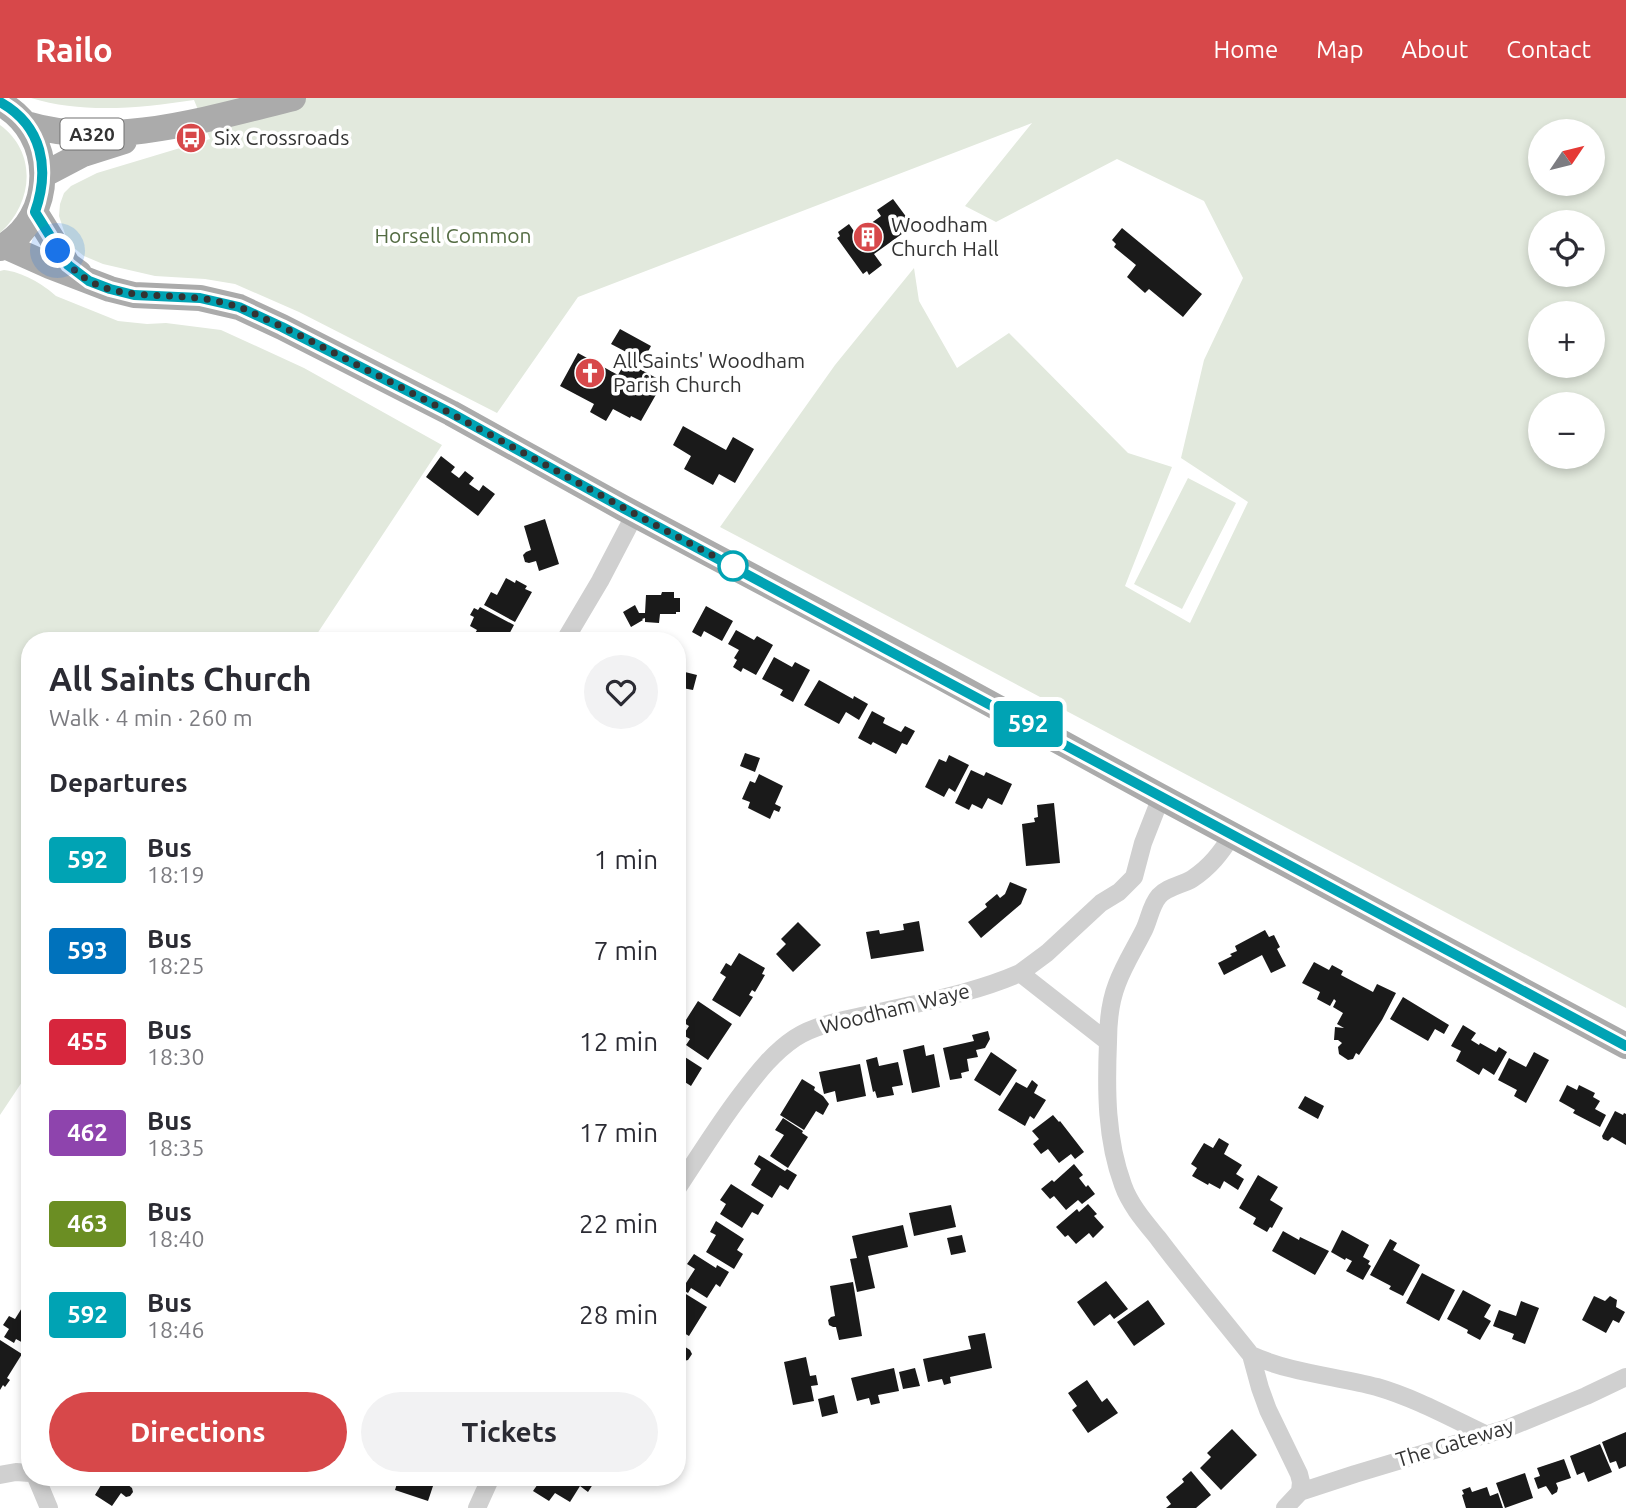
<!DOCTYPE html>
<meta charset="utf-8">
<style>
body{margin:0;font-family:Ubuntu,sans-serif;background:#f2f2f3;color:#2b2b33;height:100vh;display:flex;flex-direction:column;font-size:26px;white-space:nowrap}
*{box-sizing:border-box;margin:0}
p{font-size:23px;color:#7c7c81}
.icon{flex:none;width:38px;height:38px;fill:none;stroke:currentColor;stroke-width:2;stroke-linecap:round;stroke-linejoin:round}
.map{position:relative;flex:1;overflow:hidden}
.details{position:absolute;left:21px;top:534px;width:665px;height:854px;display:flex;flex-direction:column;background:#fff;border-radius:28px;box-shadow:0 4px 10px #0003}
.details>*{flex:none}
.badge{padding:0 14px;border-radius:5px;font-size:24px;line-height:46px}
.needle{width:46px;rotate:55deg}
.buttons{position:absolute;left:1528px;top:21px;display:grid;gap:14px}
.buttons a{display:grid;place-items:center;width:77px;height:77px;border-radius:50%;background:#fff;box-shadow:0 4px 10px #0003;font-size:35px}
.you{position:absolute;width:35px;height:35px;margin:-18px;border:5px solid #fff;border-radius:50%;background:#1a73e8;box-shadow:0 0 0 10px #1a73e833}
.map>.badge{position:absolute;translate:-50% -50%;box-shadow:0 0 0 4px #fff}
h2{padding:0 28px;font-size:26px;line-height:63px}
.round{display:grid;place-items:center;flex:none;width:74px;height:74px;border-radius:37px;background:#f2f2f3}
.overview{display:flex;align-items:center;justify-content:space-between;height:119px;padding:0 28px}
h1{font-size:33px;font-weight:700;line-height:52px}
.primary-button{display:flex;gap:14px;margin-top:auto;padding:14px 28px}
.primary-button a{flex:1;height:80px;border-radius:42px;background:#d7484a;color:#fff;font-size:28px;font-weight:700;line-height:80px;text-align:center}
.primary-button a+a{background:#f2f2f3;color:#2b2b33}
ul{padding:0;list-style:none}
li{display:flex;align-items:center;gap:21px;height:91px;padding:0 28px}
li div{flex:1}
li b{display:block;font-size:26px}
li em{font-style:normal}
li .badge{min-width:77px;font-weight:700;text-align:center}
header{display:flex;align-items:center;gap:42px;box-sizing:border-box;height:98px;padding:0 35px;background:#d7484a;color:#fff}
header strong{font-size:33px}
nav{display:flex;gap:38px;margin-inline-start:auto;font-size:24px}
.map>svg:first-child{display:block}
</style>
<header>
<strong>Railo</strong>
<nav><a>Home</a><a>Map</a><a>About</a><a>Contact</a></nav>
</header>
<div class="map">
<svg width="1626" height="1410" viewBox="0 0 1626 1410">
<rect width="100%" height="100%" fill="#fff"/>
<!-- green -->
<path fill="#e2e9dd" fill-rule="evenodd" d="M31,0H1626V910L720,429L835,267L914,170L919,203L957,270L1009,235L1128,355L1172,369L1125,488L1190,525L1248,404L1181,360L1204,262L1243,180L1204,103L1117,61L996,124L965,108L1032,25L578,199L497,315L299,214L235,186L205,181L155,178L103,166L84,158L74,150L66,139L59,118L60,106L64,95L71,88L97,75L210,41L194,2C141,10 83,16 31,0ZM1540,33H1592V86H1540ZM1540,124H1592V177H1540ZM1540,215H1592V268H1540ZM1540,306H1592V359H1540Z
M0,27C38,55 33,105 0,135Z
M4,172C22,174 43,186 56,198L118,223L147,226L166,225L221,232L304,270L442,347L313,542H30V972L0,1017V173Z
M1188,380L1236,405L1182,511L1134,486Z"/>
<!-- building -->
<path fill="#1a1a1a" d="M893,101L913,128L874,156L882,167L869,177L867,173L863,176L837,140L840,138L838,134L849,126L856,136L881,118L877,112Z
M1122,130L1202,196L1183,219L1149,191L1145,195L1127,179L1136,167L1114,149L1116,146L1112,142Z
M620,231L651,248L642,265L637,263L632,271L634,272L636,269L660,282L659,285L662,286L641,323L631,318L630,320L613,311L606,323L590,314L594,306L560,288L578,255L618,277L630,256L611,246Z
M683,328L726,352L733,339L754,351L735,385L719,376L713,387L684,371L691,358L673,347Z
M441,358L455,369L451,374L459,380L465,373L474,380L469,386L479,393L483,387L495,396L478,418L426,379Z
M545,421L559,466L539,473L536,463L529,465L525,464L523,457L526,454L531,452L524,428Z
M506,480L515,485L516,482L527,488L525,491L532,494L515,524L484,507L491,494L497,497Z
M662,494H674V500H680V514H676V516H660L659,525L645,524V520L642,521L643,522L631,529L623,514L635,507L639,515H645L646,497H661Z
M706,508L733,523L722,543L704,533L701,539L692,534Z
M480,509L514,527L506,542H471L477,532L470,528L474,519L470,517L474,510L478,512Z
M736,532L754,542L757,538L773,547L756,577L743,570L741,574L733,569L737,562L734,560L739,552L728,546Z
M774,559L792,569L795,564L810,572L793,604L780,597L783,592L762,581Z
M677,572L697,577L693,592L677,589Z
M819,582L853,601L854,598L868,606L859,622L846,614L839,626L804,607Z
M872,613L885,620L883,625L901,634L905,628L915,633L907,647L902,645L896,656L873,644L871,647L858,640Z
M745,655L760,660L755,674L740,668Z
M949,657L969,667L955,694L949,690L944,699L925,689L939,661L946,664Z
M971,672L984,678L986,674L1012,686L1002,707L988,700L982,711L972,706L969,712L955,705Z
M759,676L783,688L775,706L781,709L779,714L774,712L770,721L748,710L750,704L742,701L750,683L755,685Z
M1054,705L1060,765L1026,768L1022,726L1035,724L1034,720L1038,719L1037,707Z
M1010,784L1027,791L1021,806L981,840L968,824L987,809L985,806L997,796L1000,800L1005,796Z
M919,823L924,853L871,861L866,834L879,832L880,836L904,832L903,826Z
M798,824L821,847L793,874L776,856L786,846L781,841Z
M1265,832L1269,839L1274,837L1280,849L1277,851L1286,868L1271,875L1262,857L1224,877L1218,865L1232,858L1230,856L1237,853L1235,848Z
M739,855L765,870L762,876L765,877L755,894L752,892L749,897L753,899L740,919L712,902L726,879L720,875L726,865L731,868Z
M1314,864L1329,872L1332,867L1343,873L1341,877L1373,894L1377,886L1396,895L1382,922L1359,957L1356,955L1353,961L1348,962L1339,956L1338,949L1342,945L1338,942H1334L1335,929L1344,930L1337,926L1343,915L1333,909L1336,903L1334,901L1330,908L1317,901L1320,894L1302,885Z
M1403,899L1449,927L1444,936L1435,931L1428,943L1390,921Z
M698,903L732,926L708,962L686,947L690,941L683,937L689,928L684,925Z
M1463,927L1476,935L1471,942L1479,947L1480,945L1496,954L1499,949L1507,954L1494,977L1483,970L1479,977L1456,963L1461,953L1451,948Z
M988,933L990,941L985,950L976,952L978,959L967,961L969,973L961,975L962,980L950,982L943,950L974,943L972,937Z
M924,947L926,958L934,956L940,989L912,995L903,952Z
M677,954L702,970L691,988L677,979Z
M991,954L1017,972L1000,998L974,982Z
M1534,954L1549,962L1526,1005L1514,998L1517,992L1498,982L1509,960L1526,969Z
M877,959L879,968L898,964L903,987L892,989L894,997L877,1000L875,993L873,994L866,962Z
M860,966L866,998L837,1004L835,993L824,996L819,974Z
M802,981L815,989L814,992L823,998L829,1006L823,1017L816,1013L804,1032L780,1017Z
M1032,982L1038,987L1034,995L1046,1002L1034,1021L1030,1018L1025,1028L998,1012L1016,984L1027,990Z
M1567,987L1577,992L1579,987L1595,995L1593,999L1600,1003L1595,1011L1606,1017L1600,1029L1573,1015L1575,1012L1559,1003Z
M1305,998L1324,1008L1318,1021L1298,1010Z
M1615,1013L1623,1017L1624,1015L1626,1016V1047L1612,1039L1608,1043L1603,1041L1602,1038Z
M1053,1017L1059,1024L1060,1023L1084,1054L1075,1061L1071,1056L1059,1065L1048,1051L1041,1056L1033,1046L1039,1041L1032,1033Z
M783,1020L803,1033L802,1035L808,1039L788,1070L770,1058L784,1037L775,1032Z
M1219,1040L1229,1046L1224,1056L1242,1067L1236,1076L1244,1081L1238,1092L1224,1083L1220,1091L1209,1085L1208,1087L1192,1078L1197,1070L1191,1066L1204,1045L1213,1050Z
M759,1057L785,1073L787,1071L797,1077L788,1092L780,1087L772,1100L751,1087L761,1071L754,1066Z
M1074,1066L1083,1077L1079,1080L1086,1089L1088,1087L1095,1096L1082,1106L1078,1102L1066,1112L1054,1098L1050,1101L1041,1091L1052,1082L1054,1084Z
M1258,1077L1278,1089L1270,1102L1283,1110L1272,1130L1270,1129L1267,1134L1253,1126L1256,1120L1239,1110Z
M731,1086L764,1107L758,1117L752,1114L742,1130L720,1116L726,1106L720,1102Z
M1088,1106L1097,1116L1094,1118L1104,1129L1093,1140L1089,1135L1076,1146L1068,1137L1065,1139L1056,1129L1077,1111L1079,1114Z
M951,1107L956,1129L914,1138L909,1115Z
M716,1123L744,1141L737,1152L743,1156L734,1171L706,1154L716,1137L710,1134Z
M903,1127L908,1149L868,1158L875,1190L857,1194L850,1161L857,1160L852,1138Z
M1342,1132L1369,1147L1363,1159L1370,1163L1368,1166L1371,1168L1363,1182L1346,1173L1352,1163L1346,1160L1345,1162L1331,1154Z
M1283,1133L1299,1142L1300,1139L1329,1153L1315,1177L1272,1153Z
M962,1137L966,1154L951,1157L947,1140Z
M1390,1141L1397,1145L1393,1152L1420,1167L1403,1198L1389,1191L1391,1188L1370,1177Z
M694,1156L716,1170L717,1167L729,1174L720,1189L716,1186L707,1200L691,1190L688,1195L677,1188V1179L686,1185L695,1171L687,1166Z
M1422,1175L1455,1192L1439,1223L1406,1205Z
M1106,1183L1128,1211L1114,1221L1110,1216L1094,1228L1077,1204Z
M853,1184L862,1238L839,1242L836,1229H833L829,1227L828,1222L831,1219L835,1218L830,1188Z
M1463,1192L1491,1207L1484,1219L1491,1223L1480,1242L1467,1235L1468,1232L1447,1221Z
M681,1193L707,1209L689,1238L677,1231V1200Z
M30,1197V1238L25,1246L16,1241L14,1245L4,1239L9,1231L3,1227L9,1218L15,1221Z
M1594,1198L1605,1203L1610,1198L1617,1202L1616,1209L1625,1214L1619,1225L1613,1222L1606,1235L1582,1222Z
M1148,1202L1165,1226L1134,1248L1117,1224Z
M1521,1203L1539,1210L1525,1246L1512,1241L1514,1236L1493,1228L1499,1212L1516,1218Z
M985,1235L992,1270L950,1279L951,1285L944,1287L942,1281L928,1284L923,1261L971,1251L968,1238Z
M677,1239L684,1243L682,1247L690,1252L692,1256L688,1262L684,1263L677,1259Z
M0,1242L22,1256L7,1280L10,1282L5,1289L3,1287L0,1292Z
M806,1259L810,1278L816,1277L818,1287L811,1288L814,1303L793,1307L784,1264Z
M894,1270L899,1293L878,1297L880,1305L871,1307L869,1300L857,1303L851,1280Z
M915,1270L920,1288L903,1291L899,1274Z
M1087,1282L1102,1304L1107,1300L1118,1315L1088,1335L1072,1312L1077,1308L1068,1295Z
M834,1297L838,1315L822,1319L818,1301Z
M1232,1331L1257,1357L1221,1392L1200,1370L1211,1359L1207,1355Z
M1626,1334V1368L1619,1371L1616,1363L1610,1365L1602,1344Z
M1600,1346L1612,1374L1588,1384L1584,1374L1577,1377L1570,1358Z
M1564,1361L1571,1380L1556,1385L1558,1390L1557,1394L1552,1397L1546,1388L1538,1391L1534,1380L1540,1378L1537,1370Z
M1191,1373L1211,1397L1196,1410H1166L1171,1406L1166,1399L1184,1384L1182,1381Z
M1525,1375L1533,1400L1505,1410L1496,1385Z
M112,1379H131L127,1386L132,1390L133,1394L130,1398L126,1399L121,1395L112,1408L95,1397L104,1382L108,1385Z
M399,1379H440L438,1386L434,1385L428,1403L395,1392Z
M552,1379H589L595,1383L588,1394L580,1388L570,1404L555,1395L549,1403L533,1393L540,1383L546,1387Z
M1470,1389L1472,1394L1487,1389L1490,1398L1498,1395L1503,1410H1466L1462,1397L1464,1396L1462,1392Z"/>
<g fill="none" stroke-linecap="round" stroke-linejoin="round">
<!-- minor -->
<path stroke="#d0d0d0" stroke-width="18" d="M565,542L600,483L635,416
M1020,875L1047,855L1101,805L1119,794L1134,779L1143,745L1161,699
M1108,944C1108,924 1110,904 1117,886C1124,867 1135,850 1144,832C1149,822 1151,807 1159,798C1167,789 1182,787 1192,781C1210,769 1221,755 1232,737
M677,1091C699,1058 719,1025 743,994C758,974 774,954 795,940C817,926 845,922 871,916C921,904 972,896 1020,875L1108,944C1106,992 1106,1041 1123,1087C1130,1107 1145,1124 1158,1140C1188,1180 1220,1218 1251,1257C1291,1275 1335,1278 1377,1289C1415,1300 1451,1320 1487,1337
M1251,1257L1260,1290L1268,1312L1299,1376L1301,1384L1300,1394
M0,1377L16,1374L30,1375
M36,1379L49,1410
M477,1410L491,1379
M1285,1410L1300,1394L1355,1376L1508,1330L1586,1298L1626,1279"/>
<!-- primary -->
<path stroke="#ababab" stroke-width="26" d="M0,5C56,35 57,120 0,150
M26,26C109,52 211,20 293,0
M43,77L83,56L124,43
M35,114L68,167L79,175
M5,148L50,168L110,191L134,197L200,200L239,209L282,229L451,315L623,410L934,575L1161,699L1626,948"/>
</g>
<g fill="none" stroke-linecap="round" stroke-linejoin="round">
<!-- line casing -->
<g stroke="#fff" stroke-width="16">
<path id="line" d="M0,4C43,28 50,71 35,114L68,167L89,183L110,191L134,197L200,200L239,209L282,229L451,315L623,410L1626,948"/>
</g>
<!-- line -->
<use href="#line" stroke="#00a3b4" stroke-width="10"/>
<!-- walk -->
<path stroke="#333" stroke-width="7" stroke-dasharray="0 12.6" d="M58,153C93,205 144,194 197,200C211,201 226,205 239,209C249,212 258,218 268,222C305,239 341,259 377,277C497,338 613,406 733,468"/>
</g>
<!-- icons -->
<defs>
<g id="bus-disc" transform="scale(1.575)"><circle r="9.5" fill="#d7484a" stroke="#fff"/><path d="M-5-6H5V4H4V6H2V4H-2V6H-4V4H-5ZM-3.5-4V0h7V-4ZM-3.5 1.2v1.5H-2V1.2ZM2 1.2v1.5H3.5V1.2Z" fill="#fff"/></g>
<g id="building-disc" transform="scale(1.575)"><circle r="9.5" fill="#d7484a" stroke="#fff"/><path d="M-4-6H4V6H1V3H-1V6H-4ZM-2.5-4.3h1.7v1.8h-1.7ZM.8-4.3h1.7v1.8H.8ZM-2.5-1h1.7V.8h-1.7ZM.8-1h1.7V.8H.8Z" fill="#fff"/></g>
<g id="church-disc" transform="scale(1.575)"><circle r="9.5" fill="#d7484a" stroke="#fff"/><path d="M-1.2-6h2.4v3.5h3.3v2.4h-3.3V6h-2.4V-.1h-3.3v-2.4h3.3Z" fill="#fff"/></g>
</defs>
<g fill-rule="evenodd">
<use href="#bus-disc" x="191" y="40"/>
<use href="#building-disc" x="868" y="139"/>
<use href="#church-disc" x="590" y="275"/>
</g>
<!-- markers -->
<circle fill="#fff" stroke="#00a3b4" stroke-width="3.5" cx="733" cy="468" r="14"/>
<g text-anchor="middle" stroke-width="7" stroke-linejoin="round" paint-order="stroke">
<!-- shield labels -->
<rect fill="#fff" stroke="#707070" stroke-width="2" x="60.5" y="20.5" width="63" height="31" rx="5"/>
<g font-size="19" font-weight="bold" fill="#333">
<text x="92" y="43">A320</text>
</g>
<!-- poi labels -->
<g font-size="21" fill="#333" stroke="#fff" text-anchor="start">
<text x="214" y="47">Six Crossroads</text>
<text x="891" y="134">Woodham<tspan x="891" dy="24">Church Hall</tspan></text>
<text x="613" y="270">All Saints' Woodham<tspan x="613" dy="24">Parish Church</tspan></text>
</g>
<!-- park labels -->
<g font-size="21" fill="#546c43" stroke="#fff">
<text x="453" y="145">Horsell Common</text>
</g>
<!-- street labels -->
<g font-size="21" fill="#333" stroke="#fff">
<text transform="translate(895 911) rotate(-14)" y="7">Woodham Waye</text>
<text transform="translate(1455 1345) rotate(-17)" y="7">The Gateway</text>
</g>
</g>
</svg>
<div class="buttons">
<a><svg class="needle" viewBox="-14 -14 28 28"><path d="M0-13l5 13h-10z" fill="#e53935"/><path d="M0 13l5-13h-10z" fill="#7c7c81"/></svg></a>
<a><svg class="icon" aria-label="locate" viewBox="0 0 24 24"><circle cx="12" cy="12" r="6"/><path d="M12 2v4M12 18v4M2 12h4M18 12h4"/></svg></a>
<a>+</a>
<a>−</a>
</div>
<div class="you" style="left:58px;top:153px"></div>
<b class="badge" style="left:1028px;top:626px;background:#00a3b4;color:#fff">592</b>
<section class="details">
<div class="overview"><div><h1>All Saints Church</h1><p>Walk · 4 min · 260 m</p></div><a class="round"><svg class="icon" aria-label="heart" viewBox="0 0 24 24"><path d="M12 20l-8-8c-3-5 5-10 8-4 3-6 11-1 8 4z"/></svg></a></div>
<h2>Departures</h2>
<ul>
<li><span class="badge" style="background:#00a3b4;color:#fff">592</span><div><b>Bus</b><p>18:19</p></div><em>1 min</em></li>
<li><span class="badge" style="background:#0072bc;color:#fff">593</span><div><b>Bus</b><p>18:25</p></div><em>7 min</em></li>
<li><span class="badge" style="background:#d7263d;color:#fff">455</span><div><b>Bus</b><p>18:30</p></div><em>12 min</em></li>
<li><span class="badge" style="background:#8e44ad;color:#fff">462</span><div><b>Bus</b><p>18:35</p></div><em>17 min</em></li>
<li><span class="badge" style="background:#6b8e23;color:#fff">463</span><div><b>Bus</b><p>18:40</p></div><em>22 min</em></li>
<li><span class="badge" style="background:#00a3b4;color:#fff">592</span><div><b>Bus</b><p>18:46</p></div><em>28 min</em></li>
</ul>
<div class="primary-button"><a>Directions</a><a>Tickets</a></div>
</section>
</div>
